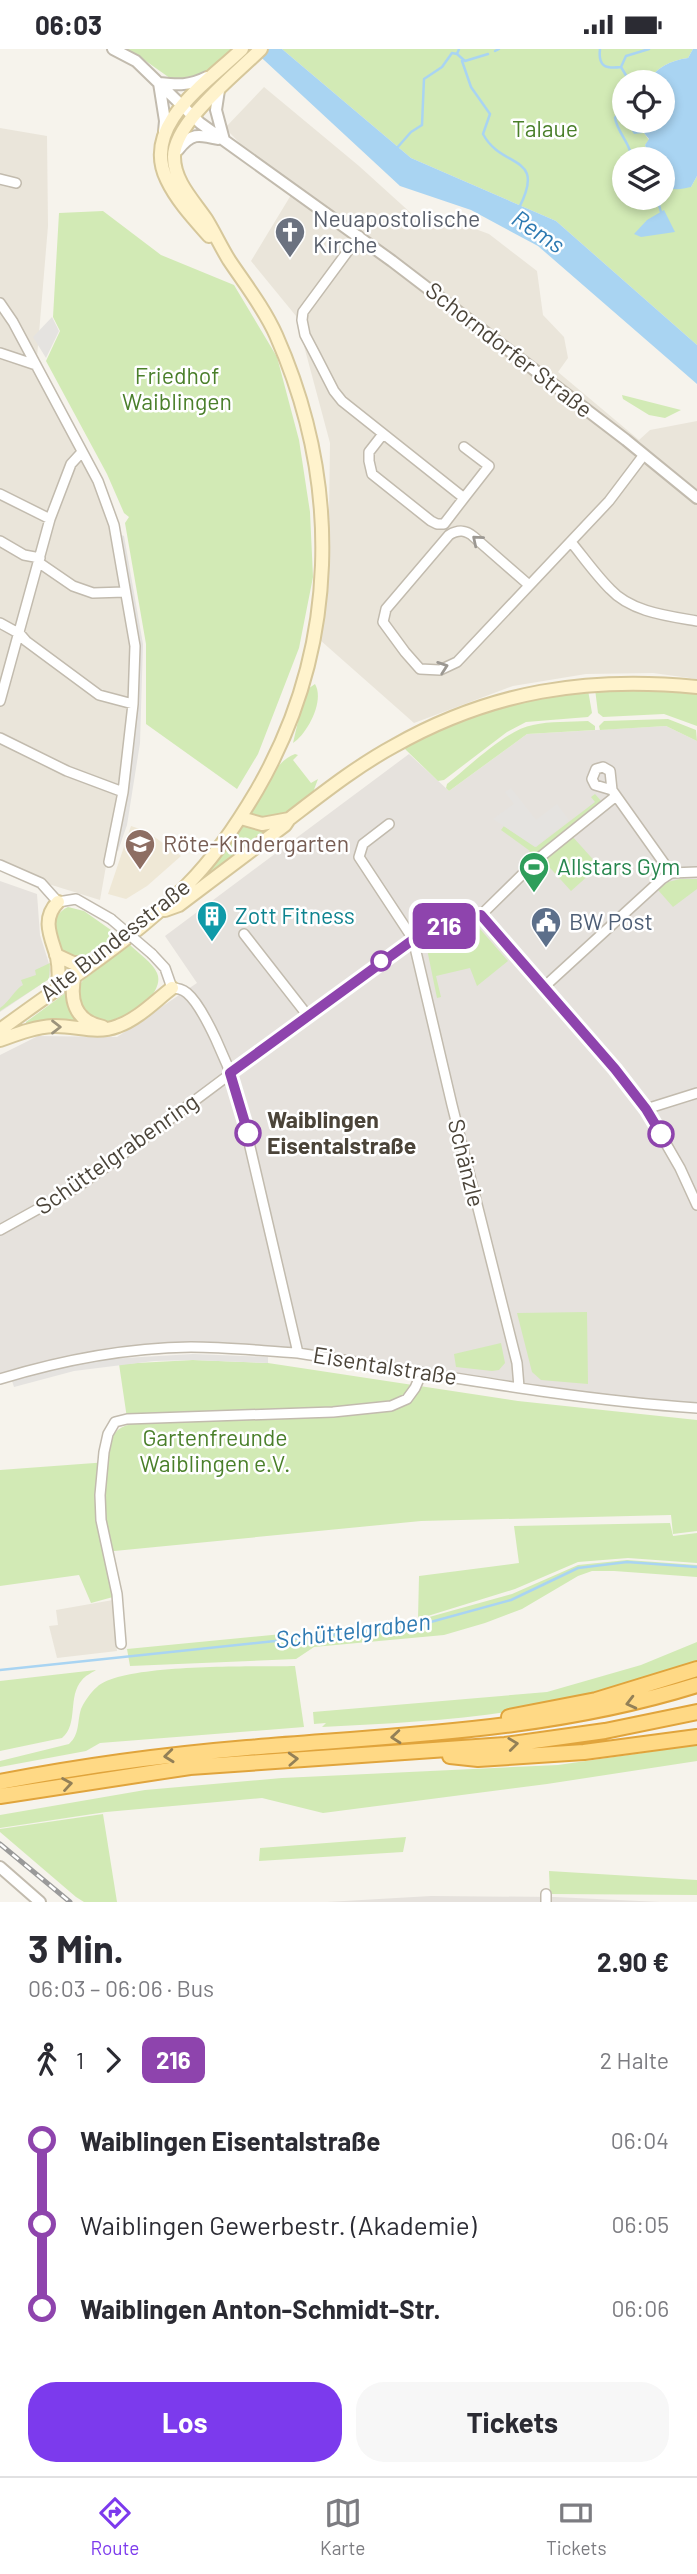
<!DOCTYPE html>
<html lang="de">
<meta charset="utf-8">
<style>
body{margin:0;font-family:Barlow,sans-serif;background:#f7f7f7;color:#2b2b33;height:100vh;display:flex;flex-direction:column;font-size:26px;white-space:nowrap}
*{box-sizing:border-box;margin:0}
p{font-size:23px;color:#7c7c81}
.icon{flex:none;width:38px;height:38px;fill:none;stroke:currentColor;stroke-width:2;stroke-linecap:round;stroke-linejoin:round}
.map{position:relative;height:1853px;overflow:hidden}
.panel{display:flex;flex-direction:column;background:#fff;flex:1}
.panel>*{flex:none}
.badge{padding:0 14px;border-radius:10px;font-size:24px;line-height:46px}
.buttons{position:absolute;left:612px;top:21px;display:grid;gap:14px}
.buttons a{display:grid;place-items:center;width:63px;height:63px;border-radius:50%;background:#fff;box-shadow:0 4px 10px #0003;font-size:35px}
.map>.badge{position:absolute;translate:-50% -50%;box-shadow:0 0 0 4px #fff}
.legs{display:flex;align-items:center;gap:10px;height:77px;padding:0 28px;font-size:23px}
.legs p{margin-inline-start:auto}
.headline{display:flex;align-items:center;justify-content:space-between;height:119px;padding:0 28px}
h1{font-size:38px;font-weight:700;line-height:52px}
.cta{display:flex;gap:14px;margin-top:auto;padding:14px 28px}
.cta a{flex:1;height:80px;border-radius:28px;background:#7c3aed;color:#fff;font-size:28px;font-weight:700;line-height:80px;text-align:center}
.cta a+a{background:#f7f7f7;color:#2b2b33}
ul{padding:0 28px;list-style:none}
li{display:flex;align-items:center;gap:24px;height:84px;font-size:26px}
li i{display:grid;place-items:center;width:10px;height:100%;margin:0 9px;background:currentColor}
li i::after{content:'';width:18px;height:18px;margin:-9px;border:5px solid;border-radius:50%;background:#fff}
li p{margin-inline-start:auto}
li:first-child i{background:linear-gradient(#0000 50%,currentColor 0)}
li:last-child i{background:linear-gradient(currentColor 50%,#0000 0)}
.status{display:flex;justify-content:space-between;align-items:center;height:49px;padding:0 35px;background:#fff;direction:ltr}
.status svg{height:19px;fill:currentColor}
.dock{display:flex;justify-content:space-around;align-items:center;height:98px;border-top:2px solid #e1e1e2;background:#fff;font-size:19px;color:#7c7c81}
.dock a{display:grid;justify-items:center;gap:4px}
.dock .selected{color:#7c3aed}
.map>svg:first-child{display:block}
</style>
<div class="status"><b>06:03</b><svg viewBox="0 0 49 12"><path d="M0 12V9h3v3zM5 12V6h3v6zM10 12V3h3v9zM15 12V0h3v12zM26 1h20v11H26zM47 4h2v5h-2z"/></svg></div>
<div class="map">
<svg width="697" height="1853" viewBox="0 0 697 1853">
<rect width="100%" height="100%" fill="#f6f3ec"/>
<!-- residential -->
<path fill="#eae5da" d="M264,38L359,117L423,175L432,164L489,185L537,222L543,266L564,288L568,309L558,323L639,391L650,381L697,372V630L653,624L586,625L513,637L414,674L320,591L328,535L330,394L296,267L251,212L291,146L225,79Z
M0,79L47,87L48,177L36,320L111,466L135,597L124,715L100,851L0,820Z
M113,1551L117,1602L57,1609L49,1577L58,1576L56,1561Z"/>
<!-- industrial -->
<path fill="#e6e2dd" d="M666,677L697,692V1364L518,1344L420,1330L298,1308L194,1303L118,1308L49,1321L0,1334V1006L38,987L117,988L197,934L165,887L409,705L449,742L527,685Z
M0,832L37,845L40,886L51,921L49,930L0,963Z
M431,1847L555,1848L660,1853H327Z"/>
<!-- education -->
<path fill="#efe8d6" d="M131,777L146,782L181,807L147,837L126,850L108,845Z"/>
<!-- green -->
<path fill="#d2eab5" d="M122,0H233L199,29L174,32L143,10Z
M282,0H693L688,9C671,11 656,19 647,33H625V72H628L627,75L639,84H644L649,91L645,96L650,110H625V149H663V137L667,139L691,138L697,127V296L556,172L411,109Z
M103,162L161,206L234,236L277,308L299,391L310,463L313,528L299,599L258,705L237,740L146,675V595L125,474L129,468L124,464L107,425L46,312L60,282L53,268L59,164Z
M622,346L681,361L665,369L649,366L623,350Z
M315,635C325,652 307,685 293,694L305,642Z
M595,640L697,643V677L664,665L603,668L598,664Z
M588,641L592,664L588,668L526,673L507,683L444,731L438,732L405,700L407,696C444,678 483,660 523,652C545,647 566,644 588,641Z
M668,670L696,681L697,692L666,677L600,681L599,677L604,672Z
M588,672L595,677V681L527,685L449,742L446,739L447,735C469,718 505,681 533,676C550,672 570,673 588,672Z
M295,705L298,706L293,711L311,734L318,730L312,746L284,766L266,772L248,766C260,747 273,713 295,705Z
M595,745L602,753L531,810L526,807L530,802L501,781L504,777L536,798L595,753L591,748Z
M249,776L271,779L199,835L242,777Z
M572,787L599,817L571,842L542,810Z
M680,830H697V840L673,858L658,841L668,833Z
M68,858L84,862L118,886L84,907L73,909L60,902C55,885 49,867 68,858Z
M474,877L480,880L508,912L477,937L470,919L436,927L441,948L437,949L427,900L447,886Z
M130,896C138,904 153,914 157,924C165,941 136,965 123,971C118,973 112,974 106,975L85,965L76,943L83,931Z
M50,914L49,930L0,962V959C11,951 15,940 23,936L21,931L36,926L35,921Z
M67,943L84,974L26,978V973Z
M587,1263L588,1335L541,1331L532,1323L517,1264Z
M501,1294L505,1314L499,1321L492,1322L456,1318L454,1305Z
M193,1311L268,1314L518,1352L697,1371V1482L673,1485L671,1466L421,1472L104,1503L113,1548L91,1554L79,1526L0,1537V1421L108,1413C110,1395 110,1381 128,1376L119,1315Z
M670,1474L673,1487L697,1484V1514L628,1509L578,1513L515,1540L418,1570L419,1527L519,1514L514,1477Z
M627,1511L697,1516V1528L614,1522H592L578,1527L522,1560L485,1574L444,1586L314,1598L296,1610L130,1617L127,1600L415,1572L512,1545L578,1516Z
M697,1593V1614C645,1630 594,1646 541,1657C470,1671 395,1674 322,1678L326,1674L314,1675L313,1663L547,1643L641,1616Z
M295,1617L304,1678L100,1694L86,1702L0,1718V1712L69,1695C80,1685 77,1673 81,1660C84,1653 91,1643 97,1638C122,1614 257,1618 295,1617Z
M96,1621C91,1624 85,1627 82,1631C67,1648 79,1675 62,1689L0,1702V1632Z
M697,1696V1712L547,1735L323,1764L262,1749L106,1763L0,1779V1766L145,1741L282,1729L558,1716Z
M103,1765L117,1853H84L76,1848L0,1783V1780Z
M406,1788L403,1803L259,1812L260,1799Z
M549,1822L697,1831V1846L550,1845Z"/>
<!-- parking -->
<path fill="#e5e3e0" d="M52,268L59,282L46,309L33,288Z
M119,485L124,487L143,595L140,694L127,776L118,802L113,799L121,775L133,693L137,596Z
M511,739L536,771L557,755L569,771L535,798L493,770L514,755L505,743Z
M193,1305L268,1308V1314L193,1311L154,1312L74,1322L14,1338L12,1332L51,1321L108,1310Z"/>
<!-- water -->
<path fill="#a9d4f2" d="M252,0H282L411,109L556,172L697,296V335L538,197L471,161L400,137Z
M693,0H697V127L691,138C682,140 673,142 663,137V110H650L645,96L649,90L644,84L634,85L627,75L628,72H663V33H647C656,19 671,11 688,9Z
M664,161L675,183L641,188L634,185L647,171Z"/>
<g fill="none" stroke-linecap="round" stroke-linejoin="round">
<!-- stream -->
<path stroke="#a9d4f2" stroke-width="2.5" d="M600,0C598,17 605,20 621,18
M495,2L499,0
M457,5L465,12L488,5
M462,12L471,38L490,65L483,85C502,121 547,104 519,159
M621,18L626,7L649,0
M621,18L630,33
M625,54L615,69C618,85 631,95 632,110
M396,100L411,83L422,76L424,30L442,18L452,4L457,5L459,0
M657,149L661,163
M0,1621L416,1577L511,1551L578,1519L627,1513L697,1518"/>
<!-- minor casing -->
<g stroke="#c2bbae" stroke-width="12">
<path id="minor" d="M0,130L16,134
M359,187L303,263L302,271L305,286L315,305L334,342L342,352L464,449L489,417L464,398
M0,254L13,273L98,432L114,476L135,597L133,655L123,743L109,813
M0,304L36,316
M383,385L369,403V412L372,425L431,472L437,475H444L464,449
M0,445L50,470
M0,492L24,506L40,509
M571,493C584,509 596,526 610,540C631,563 668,567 697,572
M38,513L73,537L93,544L125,543
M529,536L474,488C466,481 459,480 449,486L386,560L383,573L405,603L420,620L440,621L457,613L609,452L643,407
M0,574L20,585L26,592L99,646L133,655
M0,652L50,470L71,415L82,403
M0,689L67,722L123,743
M612,741L595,736L592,730L596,720L603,718L610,722L612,741L671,824
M389,775L363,795L359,808L413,890L452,1056L517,1314L519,1338
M0,816L41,834L58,853L76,850L111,870
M481,866L592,993L646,1060L680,1119L697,1156
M244,885L308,967
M152,905L165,919L172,939C178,939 182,940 187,944C205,959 229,1019 237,1042L298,1304C431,1324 563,1350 697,1359
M544,938L662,830L671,824L697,823
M646,1060L697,1044
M0,1181L74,1140L110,1115L381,912L413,890L464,869L481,866L539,809L616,747
M0,1330C62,1311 125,1299 191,1298C226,1298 263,1302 298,1304
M121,1595L117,1545L101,1471L100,1446L104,1403L108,1385L115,1373L127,1370L333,1363L391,1357L407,1350L415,1339L422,1323
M546,1853V1845"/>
</g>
<!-- tertiary casing -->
<g stroke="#c2bbae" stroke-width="14">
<path id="tertiary" d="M113,0L136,12L200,74L392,212L626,391L697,449
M159,34C178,36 189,37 207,28
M159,34L165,72L164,83
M219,41L216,61L224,91
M178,101C191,84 198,85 218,90
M0,1818L40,1853"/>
</g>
<!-- secondary casing -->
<g stroke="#d6c79b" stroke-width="16">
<path id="secondary" d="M209,187C194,170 177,152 167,131C140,76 208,33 242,0
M241,769L262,775L289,770
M58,853C41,870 51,888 57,908C59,918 59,927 58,937
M165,861L179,856L285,776L289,770C323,744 357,717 394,697C491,642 588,627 697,638
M56,906L73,914H91
M75,925C69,950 74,972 103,978
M0,981C63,934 132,892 187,836C215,808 237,775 257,741C339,599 342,435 276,286C264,259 245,235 229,211C221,198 214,183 206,170C193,151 174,132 174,108C174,73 236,25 261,0
M0,991C17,985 35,978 53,977C76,976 95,986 118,977C138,970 155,952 172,939"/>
</g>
<!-- trunk casing -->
<g stroke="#e0a43c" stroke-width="18">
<path id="trunk" d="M509,1668L596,1651L697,1620
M450,1707L478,1710L584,1703L697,1688
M0,1733C82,1717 164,1706 247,1699C399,1686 550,1682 697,1636
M0,1747L190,1718L505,1696L605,1682L697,1663"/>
</g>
<!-- minor -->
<use href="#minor" stroke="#fff" stroke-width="9"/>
<!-- tertiary -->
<use href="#tertiary" stroke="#fff" stroke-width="10"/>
<!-- secondary -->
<use href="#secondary" stroke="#fff3cd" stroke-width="12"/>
<!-- trunk -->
<use href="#trunk" stroke="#ffd985" stroke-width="14"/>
<!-- rail casing -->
<g stroke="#9a9a9a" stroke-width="5">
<path id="rail" d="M0,1795L70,1853"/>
</g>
<!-- rail -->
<use href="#rail" stroke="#fff" stroke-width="2.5" stroke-dasharray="8" stroke-linecap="butt"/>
<!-- minor-bridge casing -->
<g stroke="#c2bbae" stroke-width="12" stroke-linecap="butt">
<path id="minor-bridge" d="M111,870L152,905"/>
</g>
<!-- minor-bridge -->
<use href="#minor-bridge" stroke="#fff" stroke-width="9"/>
</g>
<!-- one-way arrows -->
<defs><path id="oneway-chevron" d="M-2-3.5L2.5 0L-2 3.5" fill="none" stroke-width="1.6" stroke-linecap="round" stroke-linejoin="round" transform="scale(1.75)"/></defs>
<g stroke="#9c9892">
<use href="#oneway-chevron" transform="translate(477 491) rotate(-140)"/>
<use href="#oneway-chevron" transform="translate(443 618) rotate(-19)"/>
</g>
<use stroke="#9c937c" href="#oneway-chevron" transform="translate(56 978)"/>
<g stroke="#938057">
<use href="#oneway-chevron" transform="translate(631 1654) rotate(166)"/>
<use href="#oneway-chevron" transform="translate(396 1688) rotate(175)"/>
<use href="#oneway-chevron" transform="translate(513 1695) rotate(-7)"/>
<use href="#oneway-chevron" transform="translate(169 1707) rotate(174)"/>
<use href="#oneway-chevron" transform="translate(293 1710) rotate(-3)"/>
<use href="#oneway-chevron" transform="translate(67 1735) rotate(-9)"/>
</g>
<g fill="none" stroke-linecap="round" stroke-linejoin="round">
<!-- line-1 casing -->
<g stroke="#fff" stroke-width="16">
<path id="line-1" d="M248,1084L230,1024L414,890L464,869L481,866L615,1020L646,1060L661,1085"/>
</g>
<!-- line-1 -->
<use href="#line-1" stroke="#8e44ad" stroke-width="10"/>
</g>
<!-- icons -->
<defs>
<g id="church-pin" transform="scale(1.575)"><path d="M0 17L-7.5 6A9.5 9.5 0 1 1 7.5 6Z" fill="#6b7280" stroke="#fff"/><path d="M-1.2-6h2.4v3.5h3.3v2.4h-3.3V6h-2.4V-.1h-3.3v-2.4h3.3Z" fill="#fff"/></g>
<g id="school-pin" transform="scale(1.575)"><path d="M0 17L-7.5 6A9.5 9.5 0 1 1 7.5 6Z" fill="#8d6e63" stroke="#fff"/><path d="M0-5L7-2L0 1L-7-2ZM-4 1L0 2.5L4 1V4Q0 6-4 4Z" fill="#fff"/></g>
<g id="stadium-pin" transform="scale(1.575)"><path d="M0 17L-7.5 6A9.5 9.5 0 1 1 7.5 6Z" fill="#2e9e5b" stroke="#fff"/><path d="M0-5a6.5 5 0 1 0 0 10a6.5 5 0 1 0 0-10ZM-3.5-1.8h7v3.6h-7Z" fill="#fff"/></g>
<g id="building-pin" transform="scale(1.575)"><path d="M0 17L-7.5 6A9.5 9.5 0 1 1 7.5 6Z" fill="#0f9aa8" stroke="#fff"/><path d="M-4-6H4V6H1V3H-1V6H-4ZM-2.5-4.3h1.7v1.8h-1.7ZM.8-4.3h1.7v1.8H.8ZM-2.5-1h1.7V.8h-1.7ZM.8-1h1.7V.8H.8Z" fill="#fff"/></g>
<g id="civic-pin" transform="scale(1.575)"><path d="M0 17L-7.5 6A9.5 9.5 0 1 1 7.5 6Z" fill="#5c6f8a" stroke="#fff"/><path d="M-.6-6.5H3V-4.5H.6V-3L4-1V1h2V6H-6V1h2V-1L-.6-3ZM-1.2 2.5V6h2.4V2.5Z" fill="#fff"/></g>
</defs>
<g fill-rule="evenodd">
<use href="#church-pin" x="290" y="183"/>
<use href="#school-pin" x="140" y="795"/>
<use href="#stadium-pin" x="534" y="818"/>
<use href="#building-pin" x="212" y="867"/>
<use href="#civic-pin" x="546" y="873"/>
</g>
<!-- markers -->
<g fill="#fff" stroke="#8e44ad" stroke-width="3.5">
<circle cx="381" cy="912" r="9"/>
<circle cx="248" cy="1084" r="12"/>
<circle cx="661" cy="1085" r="12"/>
</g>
<g text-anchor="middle" stroke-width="5" stroke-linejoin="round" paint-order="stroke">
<!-- park labels -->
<g font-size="23" fill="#4a7f2a" stroke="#fff">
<text x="545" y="88">Talaue</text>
<text x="177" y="335">Friedhof<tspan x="177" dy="26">Waiblingen</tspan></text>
<text x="215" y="1397">Gartenfreunde<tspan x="215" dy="26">Waiblingen e.V.</tspan></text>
</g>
<!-- worship labels -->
<g font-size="23" fill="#5b616d" stroke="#fff" text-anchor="start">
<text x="313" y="178">Neuapostolische<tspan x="313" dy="26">Kirche</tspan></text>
</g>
<!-- street labels -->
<g font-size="23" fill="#4b4439" stroke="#fff">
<text transform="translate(509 301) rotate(38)" y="8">Schorndorfer Straße</text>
<text transform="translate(115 891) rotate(-38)" y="8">Alte Bundesstraße</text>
<text transform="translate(117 1105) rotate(-35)" y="8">Schüttelgrabenring</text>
<text transform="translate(466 1114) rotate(76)" y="8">Schänzle</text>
<text transform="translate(385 1317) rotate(9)" y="8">Eisentalstraße</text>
</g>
<!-- education labels -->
<g font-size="23" fill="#785e54" stroke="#fff" text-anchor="start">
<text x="163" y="803">Röte-Kindergarten</text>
</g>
<!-- leisure labels -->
<g font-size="23" fill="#27864d" stroke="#fff" text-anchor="start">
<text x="557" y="826">Allstars Gym</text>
</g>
<!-- culture labels -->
<g font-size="23" fill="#0d838f" stroke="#fff" text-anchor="start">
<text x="235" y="875">Zott Fitness</text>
</g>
<!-- service labels -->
<g font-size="23" fill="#4e5e75" stroke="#fff" text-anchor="start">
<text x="569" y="881">BW Post</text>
</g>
<!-- stop labels -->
<g font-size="23" font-weight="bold" fill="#4b4439" stroke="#fff" text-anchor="start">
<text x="267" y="1079">Waiblingen<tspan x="267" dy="26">Eisentalstraße</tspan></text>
</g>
<!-- water labels -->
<g font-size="24" font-style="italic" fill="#2e7ab2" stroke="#fff">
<text transform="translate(538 183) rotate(34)" y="8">Rems</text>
<text transform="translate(353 1582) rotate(-7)" y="8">Schüttelgraben</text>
</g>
</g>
</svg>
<div class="buttons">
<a><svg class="icon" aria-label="locate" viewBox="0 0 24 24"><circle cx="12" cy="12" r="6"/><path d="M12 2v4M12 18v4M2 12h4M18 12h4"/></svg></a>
<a><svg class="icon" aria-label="layers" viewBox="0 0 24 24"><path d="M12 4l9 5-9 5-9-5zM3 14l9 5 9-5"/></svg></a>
</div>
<b class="badge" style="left:444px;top:877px;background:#8e44ad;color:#fff">216</b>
</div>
<section class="panel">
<div class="headline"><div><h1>3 Min.</h1><p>06:03 – 06:06 · Bus</p></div><b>2.90 €</b></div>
<div class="legs"><svg class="icon" aria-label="walk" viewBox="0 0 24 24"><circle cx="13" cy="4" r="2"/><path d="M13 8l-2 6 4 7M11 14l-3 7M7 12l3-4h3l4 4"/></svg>1<svg class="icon" aria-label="forward" viewBox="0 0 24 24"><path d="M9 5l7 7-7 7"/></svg><b class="badge" style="background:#8e44ad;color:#fff">216</b><p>2 Halte</p></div>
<ul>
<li><i style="color:#8e44ad"></i><b>Waiblingen Eisentalstraße</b><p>06:04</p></li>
<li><i style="color:#8e44ad"></i><span>Waiblingen Gewerbestr. (Akademie)</span><p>06:05</p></li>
<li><i style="color:#8e44ad"></i><b>Waiblingen Anton-Schmidt-Str.</b><p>06:06</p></li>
</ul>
<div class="cta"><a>Los</a><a>Tickets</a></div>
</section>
<nav class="dock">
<a class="selected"><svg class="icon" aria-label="directions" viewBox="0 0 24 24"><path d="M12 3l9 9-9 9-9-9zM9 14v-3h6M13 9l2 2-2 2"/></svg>Route</a>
<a><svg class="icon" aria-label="map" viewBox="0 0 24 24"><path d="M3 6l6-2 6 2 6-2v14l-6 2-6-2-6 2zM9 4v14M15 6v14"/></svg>Karte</a>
<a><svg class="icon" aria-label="tickets" viewBox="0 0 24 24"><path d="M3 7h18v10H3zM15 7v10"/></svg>Tickets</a>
</nav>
